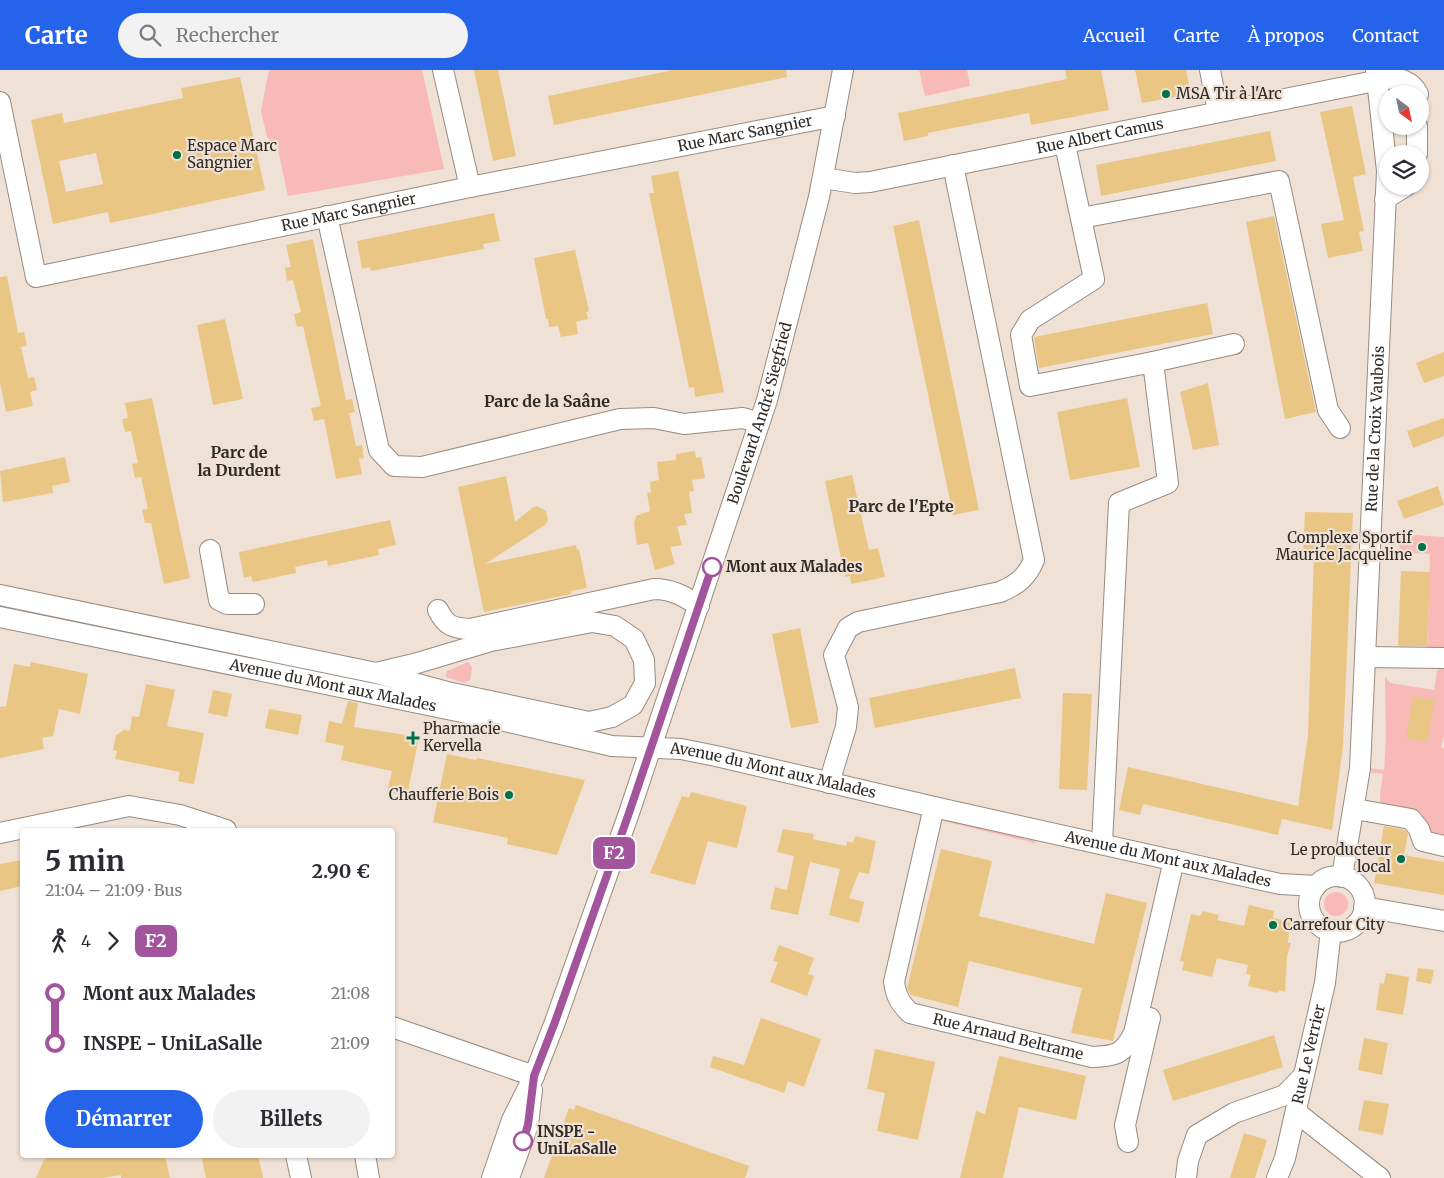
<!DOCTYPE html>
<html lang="fr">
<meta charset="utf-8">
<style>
body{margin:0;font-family:Merriweather,serif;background:#f2f2f3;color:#2b2b33;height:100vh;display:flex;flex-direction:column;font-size:19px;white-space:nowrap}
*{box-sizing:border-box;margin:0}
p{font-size:16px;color:#7c7c81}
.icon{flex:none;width:28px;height:28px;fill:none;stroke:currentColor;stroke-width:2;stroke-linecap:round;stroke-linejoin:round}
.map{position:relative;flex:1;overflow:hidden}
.sheet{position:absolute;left:20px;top:758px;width:375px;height:330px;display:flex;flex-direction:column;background:#fff;border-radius:5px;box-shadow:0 1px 4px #0004}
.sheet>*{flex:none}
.badge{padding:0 10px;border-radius:8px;font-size:18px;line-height:32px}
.needle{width:32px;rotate:147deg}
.tools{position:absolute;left:1379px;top:15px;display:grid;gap:10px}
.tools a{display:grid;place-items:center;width:50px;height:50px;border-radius:50%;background:#fff;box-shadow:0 1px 4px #0004;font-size:25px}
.map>.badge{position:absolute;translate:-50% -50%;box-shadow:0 0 0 2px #fff}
.legs{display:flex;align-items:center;gap:8px;height:55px;padding:0 25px;font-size:16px}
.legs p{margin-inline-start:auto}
.head{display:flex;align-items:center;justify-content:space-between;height:85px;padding:0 25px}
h1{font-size:28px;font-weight:700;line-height:38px}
.action{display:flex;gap:10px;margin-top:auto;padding:10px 25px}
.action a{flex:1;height:58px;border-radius:30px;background:#2563eb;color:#fff;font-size:20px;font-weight:700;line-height:58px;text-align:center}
.action a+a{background:#f2f2f3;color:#2b2b33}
ul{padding:0 25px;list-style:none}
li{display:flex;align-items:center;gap:18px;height:50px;font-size:19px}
li i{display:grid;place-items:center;width:8px;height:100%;margin:0 6px;background:currentColor}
li i::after{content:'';width:12px;height:12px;margin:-6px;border:4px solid;border-radius:50%;background:#fff}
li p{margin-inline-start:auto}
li:first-child i{background:linear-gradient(#0000 50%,currentColor 0)}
li:last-child i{background:linear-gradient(currentColor 50%,#0000 0)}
header{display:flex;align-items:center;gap:30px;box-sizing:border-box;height:70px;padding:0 25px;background:#2563eb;color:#fff}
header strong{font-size:24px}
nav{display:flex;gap:28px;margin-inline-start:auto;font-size:18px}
.search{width:350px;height:45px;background:#f2f2f3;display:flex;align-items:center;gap:12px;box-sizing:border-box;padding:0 18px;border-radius:28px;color:#7c7c81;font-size:19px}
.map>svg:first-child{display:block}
</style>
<header>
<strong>Carte</strong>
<div class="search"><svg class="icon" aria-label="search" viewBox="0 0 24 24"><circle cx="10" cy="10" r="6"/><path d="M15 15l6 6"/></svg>Rechercher</div>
<nav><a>Accueil</a><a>Carte</a><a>À propos</a><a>Contact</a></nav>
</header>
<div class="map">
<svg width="1444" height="1108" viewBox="0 0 1444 1108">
<rect width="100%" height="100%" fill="#efe1d5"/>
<!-- green -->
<path fill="#f7bab6" d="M269,0H422L444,99L288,126L278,80L267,67L261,41Z
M919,0H967L970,16L925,26Z
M1400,464L1444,467V588H1427L1430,484L1399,482Z
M0,534L231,582V587L0,539Z
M468,592L472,597L470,610L464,613L446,607L447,601Z
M1444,595V665L1441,677L1444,679V776L1419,759L1381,744L1380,725L1383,704L1367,702V698L1384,700L1386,668L1385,607L1390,613L1434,620L1437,601Z
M949,750L1036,767L1035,773L943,751Z
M1324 834a12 12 0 1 1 24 0a12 12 0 1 1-24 0Z"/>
<!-- building -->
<path fill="#eac684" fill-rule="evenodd" d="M474,0H498L516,86L493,91Z
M673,0H786L787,7L554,55L548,26Z
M1065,0H1101L1109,40L1031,55L1029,43L928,63V66L904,71L898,43L1067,9Z
M1135,0H1186L1191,24L1142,33Z
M240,7L265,120L110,153L108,142L53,154L31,50L62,43L64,53L96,46L183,28L181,18ZM96,83L103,114L66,122L59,91Z
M1352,36L1366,104L1353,107L1364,161L1359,162L1363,181L1328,188L1321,154L1344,150L1320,42Z
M1270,61L1276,91L1101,126L1096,95Z
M678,101L724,322L695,327L694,317L689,318L649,123H654L651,106Z
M494,143L500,171L483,174L484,179L371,201L370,197L362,199L357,171Z
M1274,146L1316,342L1285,349L1246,152Z
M919,150L979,440L953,445L893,156Z
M313,169L346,330L352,329L355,342L349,343L356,376L362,375L364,388L359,389L362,404L336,409L324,349L314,351L311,338L321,336L303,256L297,257L294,244L301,242L293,210L287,211L285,198L291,197L286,175Z
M575,180L589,241L586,242L588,249L576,252L578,264L561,267L558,256L549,257L548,249H546L534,188Z
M7,206L18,263L24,262L27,276L21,277L28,308L34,307L37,320L30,322L33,336L6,342L0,313V207Z
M1207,233L1213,264L1039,298L1034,267Z
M225,249L243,329L213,335L197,255Z
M1444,282V306L1424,313L1416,293Z
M1208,313L1219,375L1193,380L1180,322Z
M152,328L190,508L164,514L151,453H145L142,440L148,439L141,407L135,408L132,394L138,393L131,361L125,362L122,349L128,348L125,333Z
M1127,328L1140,397L1070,410L1057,342Z
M1444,348V366L1413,378L1407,361Z
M695,381L696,388L701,387L705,408L692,410L694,421L689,422L692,443L684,444L687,455L677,456L682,475L670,477L675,494L655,500L648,473L637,475L634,454L636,446L650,441L647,423L651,422L650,412L659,410L657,392L676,390V384Z
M65,387L70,412L52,416L53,423L3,432L0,401Z
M852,405L869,480L878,478L885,507L851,514L850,506L845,507L825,411Z
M506,406L515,452L532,438L537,436L546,441L548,450L545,455L485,494L576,475L577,480L579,479L587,518L571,521V524L484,542L458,417Z
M1438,416L1444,435L1404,449L1397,431Z
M1305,442L1353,443L1343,676L1332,760L1282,749L1278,765L1143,734L1140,745L1119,740L1128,697L1298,736L1308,665L1314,485L1303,484Z
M390,450L396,475L378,479L379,485L328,496L327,490L295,497L296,503L253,512L251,506L244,508L239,482Z
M1401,501L1430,502L1427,576H1398Z
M800,558L819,653L791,658L772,564Z
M31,592L88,604L80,644L59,639L53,666L42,668L44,679L0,688V637L6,636L14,594L30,597Z
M1015,598L1021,628L875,658L869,628Z
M146,614L175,620L167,656L204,663L194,714L178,711L180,702L115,689L117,681L113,680L116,665L124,660L130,661L132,646L139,647Z
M213,620L232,624L227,647L208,643Z
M1063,623L1092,624L1087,720L1059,719Z
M1413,626L1435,630L1427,672L1406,668Z
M348,631L358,633L354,657L419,667L407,726L387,722L392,701L341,690L344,676L325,672L329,651L342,654Z
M269,639L302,645L298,665L265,658Z
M447,684L476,690L477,688L585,710L557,785L507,774L508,768L433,752Z
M691,722L747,736L737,778L708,771L695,815L650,803L682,726L689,728Z
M1384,756L1405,760L1408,764L1404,785L1444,792V825L1374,813Z
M783,759L814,764L813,769L846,776L847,771L853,773L855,766L876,771L869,804L859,802L849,828L864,832L859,853L829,845L840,799L810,792L798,845L770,839L775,817L787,820L794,786L777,782Z
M941,779L992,791L979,846L1094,874L1106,823L1147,833L1113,971L1071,963L1082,918L969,891L958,937L911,925L907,918Z
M22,790V816L0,821V794Z
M1249,835L1274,841L1273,848L1290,852L1288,873H1291L1287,886L1285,922L1279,920L1278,923L1248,916L1251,905L1246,904L1248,895L1217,888L1212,907L1182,900L1184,892L1180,891L1191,844L1200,846L1202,841L1219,845L1217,850L1244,856Z
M779,875L814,888L808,904L814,906L807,926L770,912L778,892L773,891Z
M1418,898L1434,900L1431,914L1416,911Z
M1386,903L1409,907L1403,945L1376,940L1380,913L1384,914Z
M761,948L821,969L804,1017L788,1011L784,1023L710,997L713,986L744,995Z
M1274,965L1283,997L1173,1031L1163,1000Z
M1364,968L1388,973L1382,1005L1358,1000Z
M875,979L935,992L918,1070L877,1061L885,1023L867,1019Z
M999,986L1086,1006L1076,1050L1019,1037L1003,1108H960L976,1041L985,1044Z
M1364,1030L1389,1034L1383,1065L1358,1060Z
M576,1035L749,1096L745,1108H544L569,1038L574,1040Z
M1244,1063L1267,1070L1255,1108H1230Z
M51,1085H165L170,1108H121V1105L103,1108H36L44,1090Z
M201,1085H258L263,1108H206Z"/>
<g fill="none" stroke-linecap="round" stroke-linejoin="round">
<!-- minor casing -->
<g stroke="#988b7f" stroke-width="22">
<g id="minor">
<path d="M443,0L470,117"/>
<path d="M1210,0L1218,42"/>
<path id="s1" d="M0,32L36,207L470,117L835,46"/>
<path d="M1067,84L1094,209L1030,250L1021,265L1030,316L1153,292L1168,413L1119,433L1102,774"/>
<path d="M1417,84V56"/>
<path id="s2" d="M823,108L855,113L870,112L1385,9C1399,7 1412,11 1418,24"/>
<path d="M1385,129L1406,116"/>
<path d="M327,146L379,380L394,396L422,397L620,349L654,348L684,354L743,348L759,353"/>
<path d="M1081,148L1279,111L1328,340L1340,358"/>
<path d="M1153,292L1234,274"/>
<path d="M210,480L219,530L227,534H254"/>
<path d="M0,525L376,603L447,622L589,652L612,647L633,635L645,613L644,590L634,569L615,556L592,552L491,571L414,594L376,603"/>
<path d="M438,540C446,556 453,558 470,559L654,519C672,519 684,526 699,536"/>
<path id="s3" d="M0,547L496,649L612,676L681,679L716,686L934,737L1280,814L1316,816"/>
<path d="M1366,587L1444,588"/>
<path d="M829,713L846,657L848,637L834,585L848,558L858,552L1000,522C1017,515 1027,507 1034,490L953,95"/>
<path id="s4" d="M934,737L894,912C896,926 900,933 910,943L1092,987C1115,986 1123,985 1134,963L1174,790"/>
<path d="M1355,739L1411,749L1419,759L1423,771L1444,776"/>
<path d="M0,763L129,736L180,745L226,760"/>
<circle cx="1337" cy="834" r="28"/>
<path id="s5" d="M1342,807L1360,698L1387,101L1376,0"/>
<path d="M1364,837L1444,851"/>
<path d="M392,957L534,1006"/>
<path d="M1296,1042L1380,1108"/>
<path d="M1128,1072L1125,1055L1150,948"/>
<path d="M296,1085L301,1108"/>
<path d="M365,1085L369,1108"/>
<path id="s6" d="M492,1108L512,1050L534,1006L555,952L629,743L767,330L819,127L843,0"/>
<path d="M509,1108L528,1055L532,1020"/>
<path d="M1186,1108L1188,1091L1197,1065L1234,1043L1285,1025L1303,1006"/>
<path id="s7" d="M1277,1108L1285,1088L1325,913L1331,860"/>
</g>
</g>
<!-- minor -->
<use href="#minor" stroke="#fff" stroke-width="20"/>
</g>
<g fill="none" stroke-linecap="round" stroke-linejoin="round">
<!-- line-1 casing -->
<g stroke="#fff" stroke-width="11">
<path id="line-1" d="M523,1071L528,1055L534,1006L555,952L629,743L712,497"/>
</g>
<!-- line-1 -->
<use href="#line-1" stroke="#a2559d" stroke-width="8"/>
</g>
<!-- markers -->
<g fill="#007049" stroke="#efe1d5" stroke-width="2">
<circle cx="1166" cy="24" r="5"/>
<circle cx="177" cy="85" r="5"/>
<circle cx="1422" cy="477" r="5"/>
<path d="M410.5 660.5h5v5h5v5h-5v5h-5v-5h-5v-5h5z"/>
<circle cx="509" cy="725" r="5"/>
<circle cx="1401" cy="789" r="5"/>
<circle cx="1273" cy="855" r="5"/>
</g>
<g fill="#fff" stroke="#a2559d" stroke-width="2.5">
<circle cx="712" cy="497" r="9"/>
<circle cx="523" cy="1071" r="9"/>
</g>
<g text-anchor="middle" stroke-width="4.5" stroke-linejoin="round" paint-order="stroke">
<!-- poi labels -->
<g font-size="15" fill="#2f2a25" stroke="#efe1d5" text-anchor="start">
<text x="1176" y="29">MSA Tir à l'Arc</text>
<text x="187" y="81">Espace Marc<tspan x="187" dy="17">Sangnier</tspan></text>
<text x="1412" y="473" text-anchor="end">Complexe Sportif<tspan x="1412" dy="17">Maurice Jacqueline</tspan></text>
<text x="423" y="664">Pharmacie<tspan x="423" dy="17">Kervella</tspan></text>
<text x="499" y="730" text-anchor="end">Chaufferie Bois</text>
<text x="1391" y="785" text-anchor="end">Le producteur<tspan x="1391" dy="17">local</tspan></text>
<text x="1283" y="860">Carrefour City</text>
</g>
<!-- street labels -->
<g font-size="15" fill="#2f2a25" stroke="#efe1d5">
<text dy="5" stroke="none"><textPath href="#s1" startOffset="902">Rue Marc Sangnier</textPath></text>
<text dy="5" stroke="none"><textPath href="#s2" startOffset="282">Rue Albert Camus</textPath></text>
<text dy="5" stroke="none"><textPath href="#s1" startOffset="498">Rue Marc Sangnier</textPath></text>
<text dy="5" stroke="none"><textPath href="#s6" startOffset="811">Boulevard André Siegfried</textPath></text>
<text dy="5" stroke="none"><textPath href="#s5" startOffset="450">Rue de la Croix Vaubois</textPath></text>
<text dy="5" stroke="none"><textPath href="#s3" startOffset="340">Avenue du Mont aux Malades</textPath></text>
<text dy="5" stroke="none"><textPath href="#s3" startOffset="789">Avenue du Mont aux Malades</textPath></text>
<text dy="5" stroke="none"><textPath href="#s3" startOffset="1194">Avenue du Mont aux Malades</textPath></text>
<text dy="5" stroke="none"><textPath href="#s4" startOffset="316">Rue Arnaud Beltrame</textPath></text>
<text dy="5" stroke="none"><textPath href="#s7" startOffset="128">Rue Le Verrier</textPath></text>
</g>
<!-- stop labels -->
<g font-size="15" font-weight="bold" fill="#2f2a25" stroke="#efe1d5" text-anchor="start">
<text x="726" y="502">Mont aux Malades</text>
<text x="537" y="1067">INSPE -<tspan x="537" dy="17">UniLaSalle</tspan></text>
</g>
<!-- neighbourhood labels -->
<g font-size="16" font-weight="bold" fill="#2f2a25" stroke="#efe1d5">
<text x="547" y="337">Parc de la Saâne</text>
<text x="239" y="388">Parc de<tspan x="239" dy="18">la Durdent</tspan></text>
<text x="901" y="442">Parc de l'Epte</text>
</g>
</g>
</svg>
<div class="tools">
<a><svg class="needle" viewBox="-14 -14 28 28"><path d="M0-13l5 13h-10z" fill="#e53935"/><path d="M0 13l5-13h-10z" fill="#7c7c81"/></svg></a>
<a><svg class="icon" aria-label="layers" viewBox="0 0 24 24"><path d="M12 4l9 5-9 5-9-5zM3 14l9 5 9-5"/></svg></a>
</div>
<b class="badge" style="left:614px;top:783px;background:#a2559d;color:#fff">F2</b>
<section class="sheet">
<div class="head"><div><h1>5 min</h1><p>21:04 – 21:09 · Bus</p></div><b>2.90 €</b></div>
<div class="legs"><svg class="icon" aria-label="walk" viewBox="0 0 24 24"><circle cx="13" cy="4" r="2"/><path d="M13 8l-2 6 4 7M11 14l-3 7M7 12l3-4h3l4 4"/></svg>4<svg class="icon" aria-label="forward" viewBox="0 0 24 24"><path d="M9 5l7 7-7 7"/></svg><b class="badge" style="background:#a2559d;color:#fff">F2</b></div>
<ul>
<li><i style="color:#a2559d"></i><b>Mont aux Malades</b><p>21:08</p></li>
<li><i style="color:#a2559d"></i><b>INSPE - UniLaSalle</b><p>21:09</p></li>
</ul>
<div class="action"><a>Démarrer</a><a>Billets</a></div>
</section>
</div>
